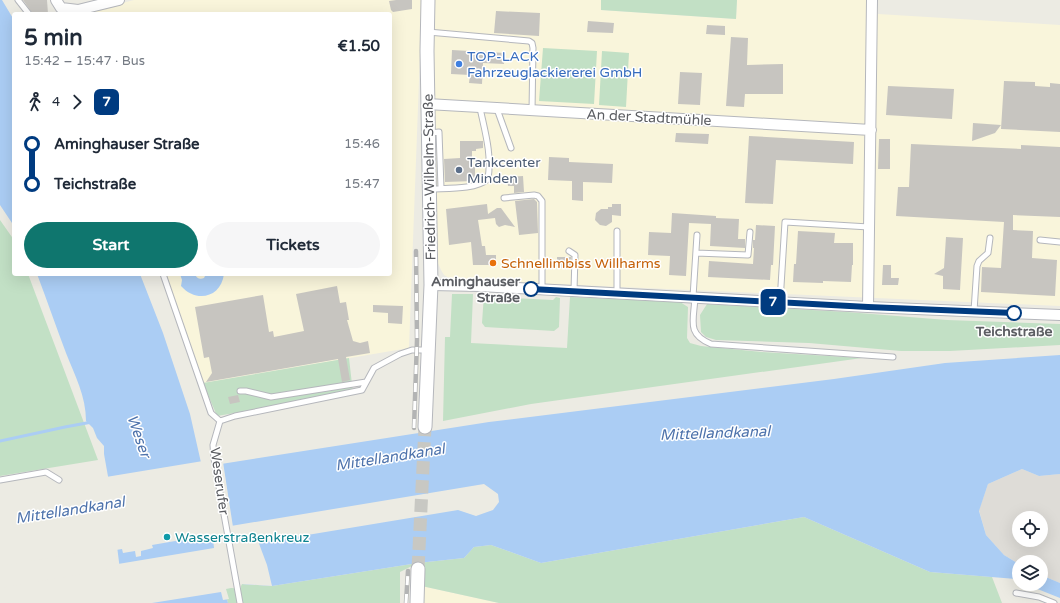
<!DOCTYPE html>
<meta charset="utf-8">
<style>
body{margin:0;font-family:"Varela Round",sans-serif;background:#f6f6f7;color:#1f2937;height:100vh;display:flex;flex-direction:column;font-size:15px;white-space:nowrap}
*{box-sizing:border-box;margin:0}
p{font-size:13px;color:#747a83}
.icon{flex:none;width:22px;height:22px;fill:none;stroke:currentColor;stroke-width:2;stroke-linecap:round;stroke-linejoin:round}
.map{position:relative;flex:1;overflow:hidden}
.drawer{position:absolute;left:12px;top:12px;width:380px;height:264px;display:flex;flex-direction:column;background:#fff;border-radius:4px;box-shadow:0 4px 16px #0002}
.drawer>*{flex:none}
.badge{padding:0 8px;border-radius:6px;font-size:14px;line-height:26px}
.controls{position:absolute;left:1012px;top:511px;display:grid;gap:8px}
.controls a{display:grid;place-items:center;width:36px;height:36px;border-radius:50%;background:#fff;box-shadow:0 4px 16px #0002;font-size:20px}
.map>.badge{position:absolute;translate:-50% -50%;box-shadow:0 0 0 2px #fff}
.legs{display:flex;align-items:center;gap:6px;height:44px;padding:0 12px;font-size:13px}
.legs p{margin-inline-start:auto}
.headline{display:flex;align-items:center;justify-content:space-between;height:68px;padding:0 12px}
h1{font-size:22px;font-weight:700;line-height:30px}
.cta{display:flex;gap:8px;margin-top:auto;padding:8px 12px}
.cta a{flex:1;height:46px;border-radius:24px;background:#0f766e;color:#fff;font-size:16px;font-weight:700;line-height:46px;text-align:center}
.cta a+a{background:#f6f6f7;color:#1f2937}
ul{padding:0 12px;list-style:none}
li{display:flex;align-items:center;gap:14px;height:40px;font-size:15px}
li i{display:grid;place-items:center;width:6px;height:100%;margin:0 5px;background:currentColor}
li i::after{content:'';width:10px;height:10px;margin:-5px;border:3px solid;border-radius:50%;background:#fff}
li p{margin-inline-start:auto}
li:first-child i{background:linear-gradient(#0000 50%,currentColor 0)}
li:last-child i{background:linear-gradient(currentColor 50%,#0000 0)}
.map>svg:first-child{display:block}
</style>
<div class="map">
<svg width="1060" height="603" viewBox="0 0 1060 603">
<rect width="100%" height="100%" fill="#ecebe3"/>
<!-- commercial -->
<path fill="#f9f5db" d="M134,0H422L409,348L203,383L166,274H390V14H80Z
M433,0H601V10L736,19L737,0H877L878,14L1060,25V306L459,280L449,278L444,275L441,270L437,261Z
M417,585L499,603H417Z"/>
<!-- industrial -->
<path fill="#dedcd7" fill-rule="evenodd" d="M1022,469L1039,476L1060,474V583L1041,575V562H1019V564L1004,555L986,535L979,510L988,484ZM1019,518H1041V540H1019Z"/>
<!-- green -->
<path fill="#c2e0c5" d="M601,0H737L736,19L601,10Z
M543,48L597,51L594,104L539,101Z
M602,51L629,53L626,107L599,105Z
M0,220L14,240V274H28L98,460L0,476Z
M452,294H473L471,343L567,348L570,297L680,302L688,307L687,338L690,343L701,346L762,352L862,358L531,404L443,421L445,337H450Z
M484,294L488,295L491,297L553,300L556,297L560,298L559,327L554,331L485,327L482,323Z
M707,304L847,312L947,320L1060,324V345L950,351H901L809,343L716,340L706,337L701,332L700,315Z
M349,358L353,393L217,416L203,383Z
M804,517L930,572L992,577L1002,603H499L417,585L418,563L400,572V603H228L223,587L241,589V584L272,586L418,563L464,558L474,547L491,545L541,563Z"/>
<!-- water -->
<path fill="#abcdf4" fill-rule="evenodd" d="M0,0H2L14,20V226L0,205Z
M37,274H140L163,333L190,414L202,467L489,422L834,379L945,363L1060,355V474L1039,476L1022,469L988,484L979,511L986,535L1004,555L1019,564V581L1016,579L930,572L804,517L541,563L491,545L474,547L464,558L418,563L272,586L241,584L223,587L228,603H0L120,570L109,482L104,454V446L97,438L93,428L86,421C86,396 75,376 66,353C56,327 47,300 37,274ZM484,484L498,494L499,502L493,510L476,516L458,510L259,543L239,551L218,554L213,529Z
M180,274H195C196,278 200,280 204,278L206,274H224C221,298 196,303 181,286L182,280Z
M1041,575L1060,583V598L1025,584H1041Z"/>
<!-- pier -->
<path fill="#ecebe3" d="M203,461L204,465L223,462L233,527L215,530L216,534L152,545L153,548L141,551V556L136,557L135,551L123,553L122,549L116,550L115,547L0,566V498L107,481L106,477Z
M213,539H217L219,552L238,549L258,541L267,565L272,586L242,584L241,586L226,589L229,599L223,600L221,592L152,603H0V588L118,568V564L214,548Z"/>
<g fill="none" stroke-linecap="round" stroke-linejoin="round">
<!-- stream -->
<path stroke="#abcdf4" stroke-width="3" d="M0,441L65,427L92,422"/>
</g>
<!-- building -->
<path fill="#c7c5c0" d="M23,0H47L48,14H33Z
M396,0H412V9L393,12L391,10L389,1Z
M496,11L540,13L539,36L494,33Z
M588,21L614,23L613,33L587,32Z
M707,25L725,26V35L706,34Z
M731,37L748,38L747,65L783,64V94H745L744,107L726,106Z
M452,50L505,53L504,64L483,63L482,84L469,83L470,75L451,74Z
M680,72L702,73L700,105L678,104Z
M1004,81L1035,82V86L1050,87V83L1060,84V132L1001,129Z
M888,86L954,89L952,119L886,115Z
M973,123L1001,125L995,133L972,141Z
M676,133L709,134L708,144L675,142Z
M749,136L854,142L853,164L776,160L773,204L745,203Z
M879,139H890V169H878Z
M460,141H483V148L476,149V151H472V167H475V181L445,182L444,159L460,158Z
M911,144L1021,149V145L1060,147V217L1013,215V230L1033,231L1032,258L1057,260L1055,296L981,292L982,267L1001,268L1004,222L896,216L898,187H909Z
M549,157L569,158V162L613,164L612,183L583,182V201L572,200V181L548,180Z
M523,176L524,192L514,193V186H508L507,177Z
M534,199L537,202L538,233L519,235L515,201Z
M487,204L488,214L497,208H501L515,227L505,225L499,227L496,224L495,218L478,220L482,246H485L486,255H496V265H473L471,242L449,245L446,209Z
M612,204H621V216L612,215V222L606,226L600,225L595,220L596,213L601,209H608V207H612Z
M672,213L716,216V218L739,219L738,239H745V248L710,246L711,224L689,223L686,276L669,275L670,256L648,255L649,232L671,233Z
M756,225L775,226L773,265H771L770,280L708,277L709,261L753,264L754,248H753V240H755Z
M798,231L835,233L834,243H853V265H852L851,282L823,281V283L793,282L794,264H796Z
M946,237L963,238L960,290L943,289V276L934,274L944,268Z
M557,257H571V268H561V265H557Z
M883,265H891V278H899L898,285H882Z
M337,286L340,303L346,302L349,320H347L353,341L360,343L368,341L370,353L346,357L350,380L342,382L338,359L206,382L212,373L209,357L204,358L195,307L263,295L269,332L273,331L274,337L304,331L296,294Z
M373,305L403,306L402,324L388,323V313L373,312Z
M238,395L240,402L230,404L228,397Z"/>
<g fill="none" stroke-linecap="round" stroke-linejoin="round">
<!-- tertiary-tunnel -->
<path stroke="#c8c8c3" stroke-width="13" stroke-dasharray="13 6" stroke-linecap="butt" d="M418,569L425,427"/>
<!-- service casing -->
<g stroke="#b5b7bc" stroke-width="7">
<path id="service" d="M18,0L29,14
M428,32L529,41L532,43L533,48L532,111
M497,109L511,148
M429,133L439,132L441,188
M430,189C447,188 475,190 488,179C492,154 485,132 480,108
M504,198L534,195L538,196L542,201V289
M1040,240L1060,242
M569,251L575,255L574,291
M696,253L748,255L750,232
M163,274L211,413L220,421
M617,293V231
M693,297L697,235
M695,297C694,320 686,334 711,344L893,357
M780,302L785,222L869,227
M974,311L977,266L979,261L988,253L990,238
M240,391H246L271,397L366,382
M220,421L235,416L362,390L374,368L400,354L412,350H428
M220,421L213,445L214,459L240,603
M0,480L46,472L59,480
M1016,593L1039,597L1054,603"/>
</g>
<!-- minor casing -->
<g stroke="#b5b7bc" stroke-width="12">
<path id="minor" d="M56,0L61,8L78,10L119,0
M427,104L871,130
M431,285L480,286L868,307L1060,315
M868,307L872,0"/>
</g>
<!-- tertiary casing -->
<g stroke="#b5b7bc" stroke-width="15">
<path id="tertiary" d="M425,427L431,285L427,51L428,0
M417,603L418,569"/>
</g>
<!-- service -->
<use href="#service" stroke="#fff" stroke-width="5"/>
<!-- minor -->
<use href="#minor" stroke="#fff" stroke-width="10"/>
<!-- tertiary -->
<use href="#tertiary" stroke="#fff" stroke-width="13"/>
<!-- rail casing -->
<g stroke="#b3b4b4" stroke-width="4.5">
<path id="rail" d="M414,428L417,340L416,251
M406,603L408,571"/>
</g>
<!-- rail -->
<use href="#rail" stroke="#fff" stroke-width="3" stroke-dasharray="9" stroke-linecap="butt"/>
</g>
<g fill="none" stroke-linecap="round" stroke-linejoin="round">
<!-- line-1 casing -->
<g stroke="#fff" stroke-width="9">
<path id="line-1" d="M531,289L868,307L1014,313"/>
</g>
<!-- line-1 -->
<use href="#line-1" stroke="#003b80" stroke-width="6"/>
</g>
<!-- markers -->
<circle fill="#3f7fe0" stroke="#fff" stroke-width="1.5" cx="459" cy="64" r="4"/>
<circle fill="#5c6f8a" stroke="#fff" stroke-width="1.5" cx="459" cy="170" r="4"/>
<circle fill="#e8710a" stroke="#fff" stroke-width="1.5" cx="493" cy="263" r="4"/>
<g fill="#fff" stroke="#003b80" stroke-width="2">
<circle cx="531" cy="289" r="7"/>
<circle cx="1014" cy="313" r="7"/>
</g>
<circle fill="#0f9aa8" stroke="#fff" stroke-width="1.5" cx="167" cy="537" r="4"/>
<g text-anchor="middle" stroke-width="3" stroke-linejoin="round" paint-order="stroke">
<!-- shop labels -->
<g font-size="14" fill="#366cbe" stroke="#fff" text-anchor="start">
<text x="467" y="61">TOP-LACK<tspan x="467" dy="16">Fahrzeuglackiererei GmbH</tspan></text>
</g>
<!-- street labels -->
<g font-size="14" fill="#5b5d62" stroke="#fff">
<text transform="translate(649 117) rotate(3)" y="5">An der Stadtmühle</text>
<text transform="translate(429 177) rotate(-91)" y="5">Friedrich-Wilhelm-Straße</text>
<text transform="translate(220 481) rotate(82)" y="5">Weserufer</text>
</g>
<!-- service labels -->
<g font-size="14" fill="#4e5e75" stroke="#fff" text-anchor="start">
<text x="467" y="167">Tankcenter<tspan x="467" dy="16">Minden</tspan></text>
</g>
<!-- food labels -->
<g font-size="14" fill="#c56008" stroke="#fff" text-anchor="start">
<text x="501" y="268">Schnellimbiss Willharms</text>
</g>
<!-- stop labels -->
<g font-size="14" font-weight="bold" fill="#5b5d62" stroke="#fff" text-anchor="end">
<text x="520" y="286">Aminghauser<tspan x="520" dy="16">Straße</tspan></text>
<text x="1014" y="336" text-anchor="middle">Teichstraße</text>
</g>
<!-- culture labels -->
<g font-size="14" fill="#0d838f" stroke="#fff" text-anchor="start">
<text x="175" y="542">Wasserstraßenkreuz</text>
</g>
<!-- water labels -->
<g font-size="15" font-style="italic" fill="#4e73ac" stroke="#fff">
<text transform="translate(715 433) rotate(-2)" y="5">Mittellandkanal</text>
<text transform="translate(139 436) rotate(71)" y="5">Weser</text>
<text transform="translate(390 457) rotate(-9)" y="5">Mittellandkanal</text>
<text transform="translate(70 510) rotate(-9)" y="5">Mittellandkanal</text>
</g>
</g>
</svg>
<div class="controls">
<a><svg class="icon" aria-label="locate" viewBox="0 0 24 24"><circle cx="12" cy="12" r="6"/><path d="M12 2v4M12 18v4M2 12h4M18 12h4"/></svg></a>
<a><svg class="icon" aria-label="layers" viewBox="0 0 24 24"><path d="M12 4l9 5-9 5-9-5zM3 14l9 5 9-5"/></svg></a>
</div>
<b class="badge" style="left:773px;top:302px;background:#003b80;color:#fff">7</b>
<section class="drawer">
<div class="headline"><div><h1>5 min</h1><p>15:42 – 15:47 · Bus</p></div><b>€1.50</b></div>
<div class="legs"><svg class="icon" aria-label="walk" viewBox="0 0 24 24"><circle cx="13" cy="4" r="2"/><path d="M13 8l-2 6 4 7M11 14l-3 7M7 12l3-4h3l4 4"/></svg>4<svg class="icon" aria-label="forward" viewBox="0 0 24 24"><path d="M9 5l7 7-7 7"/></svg><b class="badge" style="background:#003b80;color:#fff">7</b></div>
<ul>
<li><i style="color:#003b80"></i><b>Aminghauser Straße</b><p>15:46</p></li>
<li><i style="color:#003b80"></i><b>Teichstraße</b><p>15:47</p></li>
</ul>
<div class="cta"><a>Start</a><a>Tickets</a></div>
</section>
</div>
